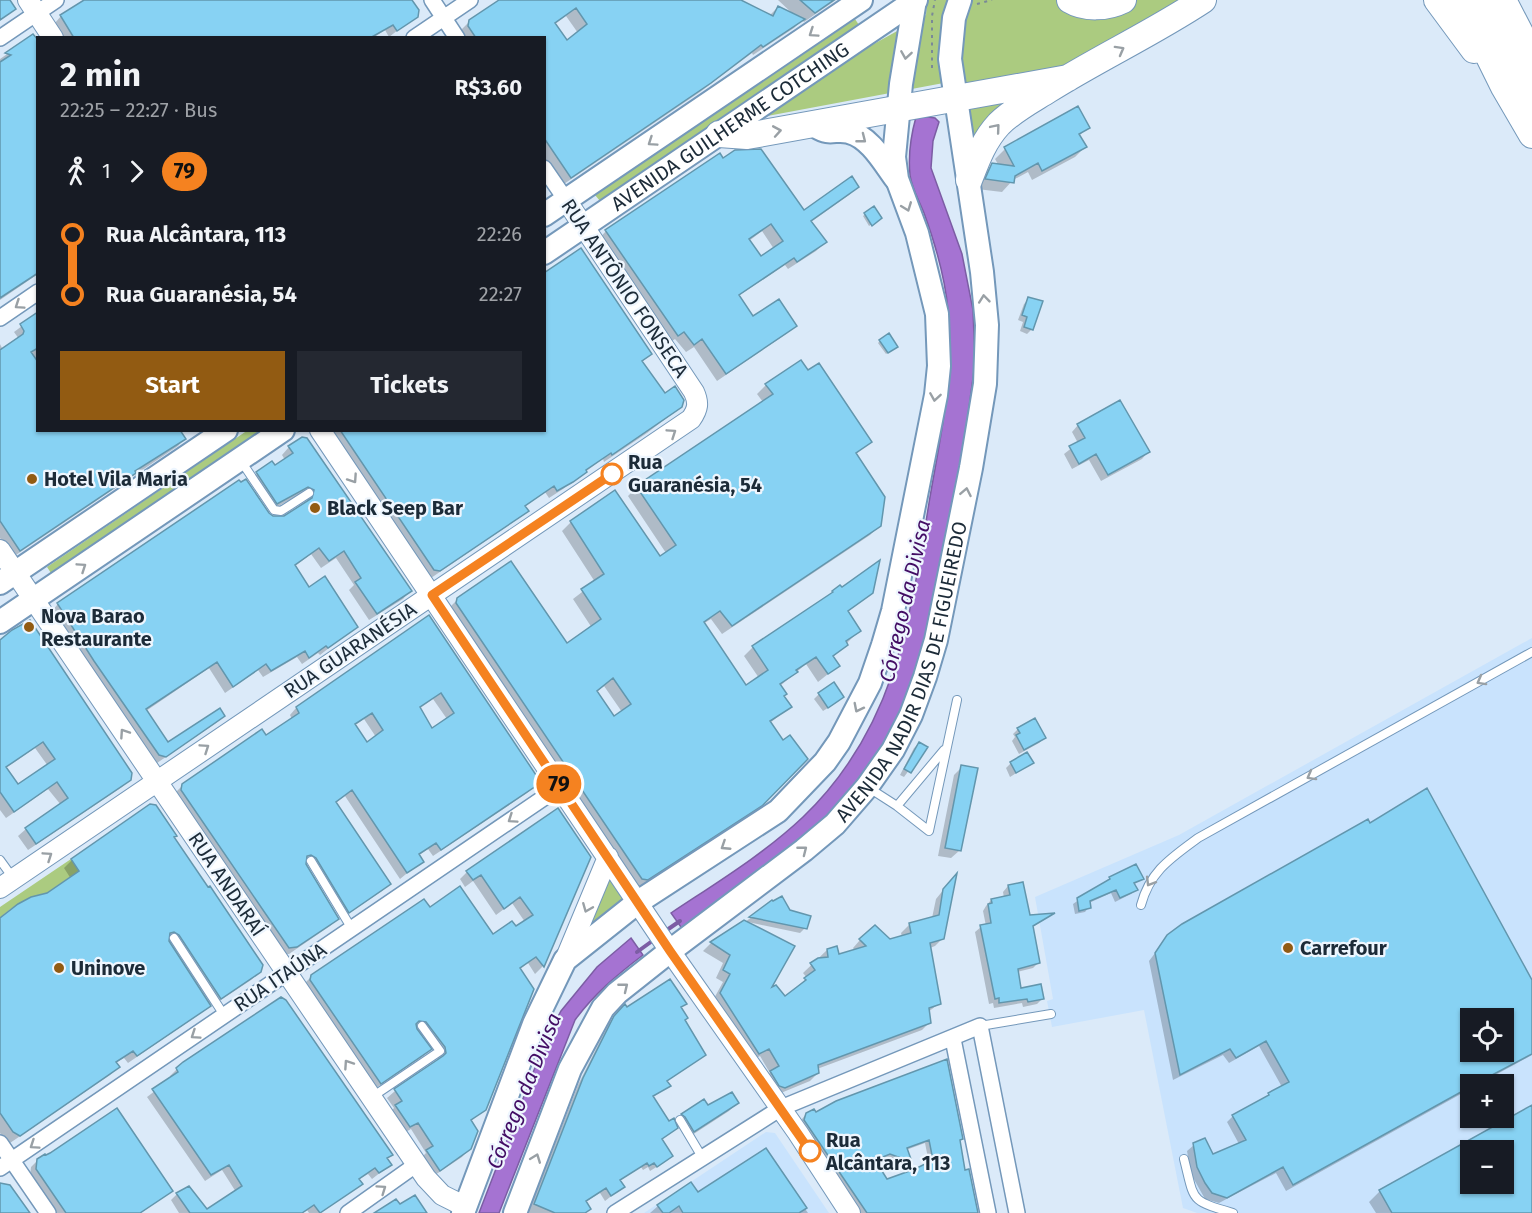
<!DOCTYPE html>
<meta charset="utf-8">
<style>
body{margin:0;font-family:"Fira Sans",sans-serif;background:#242831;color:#f1f3f6;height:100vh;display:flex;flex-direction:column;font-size:22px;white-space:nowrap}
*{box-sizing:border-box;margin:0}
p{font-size:20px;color:#9ea1a6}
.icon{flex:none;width:33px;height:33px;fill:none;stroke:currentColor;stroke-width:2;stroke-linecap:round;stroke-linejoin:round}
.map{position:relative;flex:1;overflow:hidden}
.details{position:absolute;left:36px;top:36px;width:510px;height:396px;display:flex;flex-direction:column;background:#171b24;border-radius:0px;box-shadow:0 2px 4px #0004}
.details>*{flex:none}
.badge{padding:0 12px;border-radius:20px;font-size:21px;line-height:39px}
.fabs{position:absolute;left:1460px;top:1008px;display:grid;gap:12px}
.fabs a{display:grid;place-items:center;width:54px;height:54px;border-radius:0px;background:#171b24;box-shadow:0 2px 4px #0004;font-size:30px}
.map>.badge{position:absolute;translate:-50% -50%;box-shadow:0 0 0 3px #fff}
.legs{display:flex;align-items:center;gap:9px;height:66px;padding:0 24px;font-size:20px}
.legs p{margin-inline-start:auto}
.headline{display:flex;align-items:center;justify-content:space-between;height:102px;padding:0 24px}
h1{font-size:33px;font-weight:700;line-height:45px}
.cta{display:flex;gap:12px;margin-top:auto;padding:12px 24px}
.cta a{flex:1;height:69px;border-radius:0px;background:#925b12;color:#fff;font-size:24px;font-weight:700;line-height:69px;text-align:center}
.cta a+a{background:#242831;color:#f1f3f6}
ul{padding:0 24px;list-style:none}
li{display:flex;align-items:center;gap:21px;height:60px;font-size:22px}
li i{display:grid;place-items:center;width:9px;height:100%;margin:0 8px;background:currentColor}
li i::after{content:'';width:15px;height:15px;margin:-8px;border:4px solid;border-radius:50%;background:#171b24}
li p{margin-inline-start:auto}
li:first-child i{background:linear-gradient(#0000 50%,currentColor 0)}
li:last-child i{background:linear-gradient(currentColor 50%,#0000 0)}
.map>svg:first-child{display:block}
</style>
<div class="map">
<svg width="1532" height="1213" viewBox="0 0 1532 1213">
<rect width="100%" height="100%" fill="#dbeaf9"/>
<!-- built -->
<path fill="#c9e3fd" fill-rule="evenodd" d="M1532,638V1213H1197L1183,1208L1144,1010L1052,1027L1047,1001L1053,999L1035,897L1179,835ZM1470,1018H1503V1052H1470ZM1470,1084H1503V1118H1470ZM1470,1150H1503V1184H1470Z
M766,1132L775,1133L829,1213H644Z"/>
<!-- green -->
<path fill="#abcb80" d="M927,0H1191L972,141L965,79L762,117L863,50L926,15Z
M855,19L859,25L600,201L595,195Z
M248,430L262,431L51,573L47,567Z
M71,859L80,872C70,878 58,890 47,893C28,899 14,904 0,918V907Z
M609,873L627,899L585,934Z"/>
<!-- water -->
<path fill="#a573d2" stroke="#7c5da4" stroke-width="1.5" d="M921,116L935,118L939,122L933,141L931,168L962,254L973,310L975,363L955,511L912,698L848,803L683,930L671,913C716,883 764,854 803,817C894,730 910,621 929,503C940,437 955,378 948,310C945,278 935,243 924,213C919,200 912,189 910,175C908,155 911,135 916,117Z
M631,938L643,955C618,974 594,994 575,1020L499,1213H479L546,1039L561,1011L597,967Z"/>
<!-- shadow -->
<path fill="#0003" fill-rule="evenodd" d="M88,0H410L416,16L389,37L385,30L373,38H64L55,23L61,16Z
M501,0H739L769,16L778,7L793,14L778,0H836L804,22L802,20L794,28L753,55L752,53L700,92L561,186L544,161V38H461V30L470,21ZM566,16L578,33L567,42L555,24Z
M33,36L38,42V274L0,300V59Z
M1078,108L1088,127L1079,136L1085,147L1075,157L1032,180L1028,172L1013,180L1002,192L977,189L982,175L992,165L999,166L995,159L1005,149Z
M713,158L723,160L803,212L857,187L849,195L811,222L825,242L816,251L788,269L785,265L738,296L753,319L795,326L786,334L717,381L694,347L686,352L675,339L669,343L598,240L606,231ZM762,231L774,249L760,258L749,241Z
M874,208L878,220L869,226L863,216Z
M1029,299L1032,329L1027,334L1020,331L1023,322L1018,320L1024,304Z
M38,314V430H183L180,432L184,439L178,446L13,557L0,538V344L3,350L19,339L14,332Z
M880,341L894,348L886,354L878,343Z
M650,354L642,362L664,395L681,407L647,433L604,462L603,459L585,472L563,489L549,498L545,492L524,507L527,511L519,518L431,578L427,577L327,430H544Z
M766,385L870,442L855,455L880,525L870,535L722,634L711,619L703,624L746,687L759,678L744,656L753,647L825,600L840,587L872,592L847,612L859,631L832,658L838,666L818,682L806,664L780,686L783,696L790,707L770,723L782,742L806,758L751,814L638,888L449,608L458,599L567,645L592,628L573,599L595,582L562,531L571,522L659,558L666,553L628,496L637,487L763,402L757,394ZM604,686L622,712L614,718L596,692Z
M1078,425L1148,452L1142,459L1101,481L1089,460L1072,469L1064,454L1078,443L1072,432Z
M289,447L410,591L403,599L369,620L349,590L354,585L336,558L321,568L311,554L294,567L309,589L356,627L320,655L318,653L302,664L297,657L263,677L258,670L225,693L209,668L146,711L168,745L223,716L216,723L157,763L151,762L51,612L58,604L268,514L273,517L285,518L306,504L308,498L300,494L270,511L249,480L272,463L275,468L285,460L282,455Z
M428,617L535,785L527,793L433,856L428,849L418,856L422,861L400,879L345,796L335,803L389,884L382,891L342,918L309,865L302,860L337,919L330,926L289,954H282L175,793L183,785L266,737L292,719L290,715L296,708ZM433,699L447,719L431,730L419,709ZM364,719L376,737L366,744L354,726Z
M0,643L130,779L122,787L28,850L18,836L26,829L61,805L48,789L6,818L0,810ZM35,748L48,766L18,786L6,768Z
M819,694L837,702L823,711L814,699Z
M1018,729L1044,738L1039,743L1019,754L1012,741L1015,737L1013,734Z
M919,743L926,747L904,777L900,775L914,748Z
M1011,763H1032L1010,777L1006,768Z
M962,767L959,851L951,858L938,856L954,775Z
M150,806L260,971L251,980L212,1006L211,1004L201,1013L128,1063L124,1058L115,1063L118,1067L110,1075L10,1143L5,1140L0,1133V921L48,894L71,879L64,868L72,860Z
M589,857L542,967L535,974L528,963L519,970L485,1109L470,1122V1148L462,1157L432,1177L420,1159L426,1153L411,1129L402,1134L389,1114L394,1108L387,1098L395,1091L438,1060V1055L423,1035L421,1037L430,1049L422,1057L373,1090L304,984L312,976L429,909L492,936L515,928L525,922L512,903L496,915L473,881L465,887L460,879L467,872Z
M1110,878L1142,879L1133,885L1136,890L1131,894L1115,902L1111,893L1089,903V907L1085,912L1075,914L1073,904Z
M949,883L943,938L935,946L930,948L940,1003L928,1012L930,1022L922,1030L817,1069L818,1073L810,1081L776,1095L763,1080L770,1073L760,1056L751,1061L712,1002L723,982L716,978L723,963L703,951L711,943L745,922L772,902L789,911L805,928L800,933L748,922L768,991L784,998L807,978L803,973L827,950L837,956L855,951L853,948L860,940L890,941L902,937L901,933L909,925L932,918L936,899Z
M1008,886L1028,917L1051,915L1031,928L1038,963L1033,968L1017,972L1020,990L1042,999L1037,1004L1023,1007L1022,1003L994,1008L993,1003L989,1004L975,932L981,927L986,926L983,911L986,906L991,900L1004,898L1003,892Z
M1168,936L1532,982V1055L1479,1084H1470V1089L1286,1191L1276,1173L1219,1203L1205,1199L1191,1174L1187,1151L1194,1145L1212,1156L1239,1144L1227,1122L1233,1116L1263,1101L1269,1094L1282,1087L1259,1046L1229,1063L1223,1055L1173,1080L1149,961ZM1470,1018H1503V1052H1470Z
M685,1003L680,1008L684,1020L705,1054L666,1082L669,1086L652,1098L669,1123L674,1122L681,1115L704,1101L707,1107L737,1103L729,1111L686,1139L678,1126L661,1140L671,1156L666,1161L650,1171L648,1167L643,1170L641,1167L619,1181L623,1187L605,1201L600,1193L585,1202V1213H528L578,1085L609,1023L625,1006L627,1009Z
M177,1069L391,1155L386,1159L390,1165L372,1179L368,1174L358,1180L361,1184L354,1190L320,1213H309L307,1210L303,1213H179L171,1200L177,1194L206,1211L236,1192L222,1170L205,1181L147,1097L172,1078L170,1076Z
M1532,1107V1213H1376L1369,1202L1380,1191ZM1470,1150H1503V1184H1470Z
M806,1114L962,1139L958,1142L964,1172L977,1213H859L800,1125L802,1119ZM925,1143L929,1163L886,1181L875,1162L885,1158L906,1165L910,1161L906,1150Z
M765,1150L808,1213H650L658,1206L697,1194Z
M38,1160L171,1191L141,1213H55L30,1176L31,1167Z"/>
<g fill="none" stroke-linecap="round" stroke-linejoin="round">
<!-- stream -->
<path stroke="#7c5da4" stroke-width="4" d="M664,932L680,921
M637,952L655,939"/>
</g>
<!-- building -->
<path fill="#87d2f3" stroke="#6296ad" stroke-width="1.5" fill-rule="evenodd" d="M0,0H10L16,9L0,20Z
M84,0H412L419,10L418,17L397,31L393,25L370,38H74L60,15Z
M499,0H741L773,16L778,6L805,19L763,47L761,45L711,83L571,178L544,138V38H476L468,26L469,20ZM576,8L587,24L567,40L555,23Z
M800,0H834L815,13Z
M33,34L38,40V273L0,298V62L11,55L5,53Z
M1078,106L1090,128L1079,134L1087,147L1042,171L1038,163L1015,176L1014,183L985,179L992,163L1014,166L1004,147Z
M761,149L804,210L852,176L859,187L811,221L827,242L797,262L794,258L739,295L753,316L779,299L797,326L726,374L702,339L694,345L684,332L678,336L605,230L720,153L723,158L735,150ZM771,224L783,241L761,256L749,239Z
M874,206L882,218L872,226L864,213Z
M581,248L652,354L642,361L665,393L675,386L684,400L682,407L612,455L611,453L586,470L587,472L573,482L557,491L554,486L525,506L529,511L440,571L434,570L340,430H544V273Z
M1028,297L1043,301L1033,330L1024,327L1027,317L1022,315Z
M38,312V348L31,352L38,362V430H180L186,439L135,471L136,473L20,551L0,521V350L23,334L24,331L20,324Z
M889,333L898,347L888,353L879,340Z
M801,360L808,370L819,363L872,442L856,453L885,497L881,526L732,626L720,611L704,622L746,685L768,670L752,646L833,592L832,591L840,585L842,587L880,560L873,593L848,611L861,631L846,641L848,645L833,656L840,666L828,674L816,657L796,670L798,672L780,684L787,694L784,696L792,707L770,721L783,740L790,735L808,759L762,806L648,880L642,879L456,603L457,598L511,561L567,643L601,619L581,589L604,574L570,521L615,490L660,556L676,545L636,486L773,394L765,384ZM613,678L631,704L614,716L597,691Z
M1120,400L1150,452L1108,475L1096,454L1079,464L1069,446L1085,438L1077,424Z
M302,437L307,438L412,591L377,614L355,582L361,578L344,551L329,561L319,548L295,565L309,587L325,576L358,627L328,648L326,646L309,658L305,651L271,671L266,664L233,687L217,662L146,709L168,742L220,708L225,716L166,757L159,755L94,661L57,603L239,480L241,482L246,479L269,513L273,516H284L312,498L314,490L308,487L277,504L256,472L272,461L275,465L293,453L288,446Z
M429,615L538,778L536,786L441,850L436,843L419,854L424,862L407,873L352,790L336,802L391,884L349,913L316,858L311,855L307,856L306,864L339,919L297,947L289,948L181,790L182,784L262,729L266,735L299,713L296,707ZM441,693L454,713L432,728L420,707ZM372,713L383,730L367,742L355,724Z
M30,620L132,773L131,780L36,844L25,828L68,798L57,782L14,812L0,792V640L12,630ZM43,742L55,759L18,784L6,767Z
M834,682L844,697L828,708L818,693Z
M1035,718L1046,738L1024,750L1016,735L1020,733L1017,728Z
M919,742L928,747L911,773L904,769Z
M1027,752L1034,763L1016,773L1010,762Z
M961,765L978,768L961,851L945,848Z
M1427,788L1532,980V1054L1475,1084H1470V1087L1293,1185L1283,1167L1227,1198L1212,1193L1205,1183L1197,1167L1193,1143L1205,1138L1213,1154L1246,1140L1232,1115L1269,1095L1268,1093L1289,1082L1266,1041L1236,1058L1230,1049L1180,1075L1155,953L1167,935L1182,924L1368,819L1370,823ZM1470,1018H1503V1052H1470Z
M150,804L156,805L177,836L174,837L208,887L210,886L263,965L261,972L221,999L179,935L174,932L170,933L169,941L211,1006L137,1056L133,1051L116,1062L120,1067L20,1136L13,1132L0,1113V918L18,904L31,897L47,893L79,871L71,859Z
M558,808L591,857L544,967L536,957L520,968L534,989L486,1110L471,1120L478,1131L471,1149L440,1171L426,1150L433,1146L418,1123L410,1127L395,1105L402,1101L394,1089L443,1056L446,1053L445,1047L426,1022L419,1021L416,1024L417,1029L432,1049L381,1084L310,980L311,975L424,899L430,907L460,886L493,934L512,921L516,926L533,915L520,897L504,909L481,875L473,880L466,871Z
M1136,864L1144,879L1134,883L1138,890L1120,898L1116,890L1090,901L1091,908L1079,911L1077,898L1110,879L1109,877Z
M957,873L944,939L930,943L941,1004L929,1008L931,1023L818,1065L819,1073L785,1088L779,1086L770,1071L779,1066L769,1049L759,1054L720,993L730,974L723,970L730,955L710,942L744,920L795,946L772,987L776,985L785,996L806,980L804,978L815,970L810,963L818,958L828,957L827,949L837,946L839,954L866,946L859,939L875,925L890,939L911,933L909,923L939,915L943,889Z
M1023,882L1030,915L1055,913L1033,926L1040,963L1018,969L1021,988L1041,984L1044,999L1028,1002L1027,999L999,1003V998L995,999L980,925L991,923L988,904L992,903L991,899L1010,895L1008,885Z
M782,896L790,910L811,916L807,929L749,917L772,900L773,901Z
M670,979L687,1004L681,1007L688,1018L685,1020L706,1055L667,1081L671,1086L653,1096L669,1121L674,1118L678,1128L662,1139L673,1156L657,1167L654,1163L649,1166L647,1163L620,1180L625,1187L611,1196L606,1188L586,1201L591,1209L585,1213H555L534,1204L583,1078L614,1016L625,1004L627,1007Z
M281,997L286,1000L393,1155L387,1158L392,1165L379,1173L375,1168L359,1179L363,1184L320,1213L314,1205L302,1213H190L176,1193L189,1186L207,1209L242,1186L229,1165L211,1175L152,1089L178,1072L176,1068L183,1062Z
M947,1059L963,1139L960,1140L965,1170L969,1169L978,1213H867L804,1120L806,1113L814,1109L816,1112L836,1101ZM929,1140L933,1160L915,1169L887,1179L875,1160L890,1154L912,1162L907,1148Z
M732,1092L739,1103L694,1132L685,1117L681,1114L704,1099L708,1105Z
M1532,1105V1213H1392L1379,1190ZM1470,1150H1503V1184H1470Z
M117,1108L173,1191L140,1213H66L36,1169L37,1159L45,1154L46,1155L50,1153Z
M766,1148L807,1208L799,1213H683L679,1206L669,1213H663L657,1205L691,1182L698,1192Z
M0,1183L10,1185L30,1213H0Z
M415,1195L427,1213H374L396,1199L400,1204Z"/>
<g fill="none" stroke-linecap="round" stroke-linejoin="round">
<!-- service casing -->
<g stroke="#7498ba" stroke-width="10">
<path id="service" d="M241,461L274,510L281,511L309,493
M869,788L897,806L929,831L957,700
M897,806L944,750
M0,860L13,878
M311,861L352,929
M1141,905C1150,871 1171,858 1198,838L1532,652
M174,938L224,1015
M980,1026L1051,1014
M372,1097L440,1051L422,1026
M680,1120L702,1157
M1184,1159C1195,1202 1189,1200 1233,1213"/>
</g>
<!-- minor casing -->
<g stroke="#7498ba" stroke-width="18">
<path id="minor" d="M432,0L457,38
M0,38L56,0
M414,38L470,0
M544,168L566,200
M0,318L38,292
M953,1039L988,1213
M0,1143L48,1213
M0,1168L561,786
M348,1213L417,1164
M615,1213L781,1108L980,1026L1017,1213"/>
</g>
<!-- tertiary casing -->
<g stroke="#7498ba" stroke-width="22">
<path id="tertiary" d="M28,0L53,38
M320,430L670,951L798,1133L850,1213
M0,550L426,1178L442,1195L466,1207
M0,888L691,419C698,409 699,403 694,392L566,200
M565,960L608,857"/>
</g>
<!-- secondary casing -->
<g stroke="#7498ba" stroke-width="26">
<g id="secondary">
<path d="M817,127C831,136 835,128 849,132C870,137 884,163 896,179"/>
<path d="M544,215L861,0"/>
<path id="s1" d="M544,253L916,0"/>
<path d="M0,583L226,430"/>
<path d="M0,622L283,430"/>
<path d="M463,1213L534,1024L565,960L638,902L778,811L825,762L839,742L870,683L883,645L893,611L936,395L939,366L937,314L917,233L897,179L894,157L901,84L915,0"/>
<path id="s2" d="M515,1213L570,1069L603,1008L617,993L670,951L804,850L835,824L867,787L893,750L911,715L925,677L936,640L971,468L985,384L987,325L982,272L950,59L954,18L960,0"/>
</g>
</g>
<!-- trunk casing -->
<g stroke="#7498ba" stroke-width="28">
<path id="trunk" d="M1070,0C1085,9 1107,8 1123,0
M1437,0L1474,50
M1461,0L1504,87L1532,135
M1482,0L1517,63L1532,98
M1503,0L1532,56
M719,134L747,136L1068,78
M969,180C977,159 984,140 999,124C1013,110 1032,100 1048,90C1099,58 1153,33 1203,0"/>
</g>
<!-- path -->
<path stroke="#7a8997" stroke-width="2" stroke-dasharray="3 4.5" stroke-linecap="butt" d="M977,4L992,0
M932,68V16L935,0"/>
<!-- service -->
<use href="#service" stroke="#fff" stroke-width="8"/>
<!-- minor -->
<use href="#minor" stroke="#fff" stroke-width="15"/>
<!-- tertiary -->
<use href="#tertiary" stroke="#fff" stroke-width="20"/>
<!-- secondary -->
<use href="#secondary" stroke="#fff" stroke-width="22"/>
<!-- trunk -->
<use href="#trunk" stroke="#fff" stroke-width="26"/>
</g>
<!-- one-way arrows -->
<defs><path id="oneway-chevron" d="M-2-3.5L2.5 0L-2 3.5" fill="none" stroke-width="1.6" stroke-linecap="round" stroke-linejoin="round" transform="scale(1.5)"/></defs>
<g stroke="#99a0a5">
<use href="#oneway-chevron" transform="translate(813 33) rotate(146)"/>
<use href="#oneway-chevron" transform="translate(1120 50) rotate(-29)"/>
<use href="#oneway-chevron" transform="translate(906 55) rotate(99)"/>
<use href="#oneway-chevron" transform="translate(996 128) rotate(-50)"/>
<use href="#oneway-chevron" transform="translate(777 131) rotate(-10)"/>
<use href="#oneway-chevron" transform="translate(862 139) rotate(38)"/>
<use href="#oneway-chevron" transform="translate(652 142) rotate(146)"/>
<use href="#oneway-chevron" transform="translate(907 207) rotate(69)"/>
<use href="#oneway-chevron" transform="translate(984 299) rotate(-96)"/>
<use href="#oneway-chevron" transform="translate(19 305) rotate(146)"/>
<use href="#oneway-chevron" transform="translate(935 397) rotate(99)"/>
<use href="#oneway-chevron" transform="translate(672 433) rotate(-34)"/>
<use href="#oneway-chevron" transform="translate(353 479) rotate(56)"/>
<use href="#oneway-chevron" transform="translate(966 492) rotate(-79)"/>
<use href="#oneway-chevron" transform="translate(82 567) rotate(-34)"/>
<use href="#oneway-chevron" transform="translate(1481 681) rotate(151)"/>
<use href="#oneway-chevron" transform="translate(858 708) rotate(117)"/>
<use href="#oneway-chevron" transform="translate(124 733) rotate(-124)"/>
<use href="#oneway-chevron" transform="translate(205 748) rotate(-34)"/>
<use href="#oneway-chevron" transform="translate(1311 776) rotate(151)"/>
<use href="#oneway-chevron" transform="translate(512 819) rotate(146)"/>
<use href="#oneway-chevron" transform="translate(725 846) rotate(147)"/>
<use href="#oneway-chevron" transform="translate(803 850) rotate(-38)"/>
<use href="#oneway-chevron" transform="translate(48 856) rotate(-34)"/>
<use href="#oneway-chevron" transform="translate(1150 882) rotate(121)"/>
<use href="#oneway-chevron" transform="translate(587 908) rotate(112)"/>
<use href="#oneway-chevron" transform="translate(624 987) rotate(-39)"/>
<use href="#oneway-chevron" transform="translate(195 1035) rotate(146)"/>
<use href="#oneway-chevron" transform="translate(348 1064) rotate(-124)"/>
<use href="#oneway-chevron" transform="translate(34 1145) rotate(146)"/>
<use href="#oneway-chevron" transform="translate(536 1158) rotate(-69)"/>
<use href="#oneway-chevron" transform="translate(382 1189) rotate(-35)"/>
</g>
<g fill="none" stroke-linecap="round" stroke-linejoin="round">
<!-- line-1 casing -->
<g stroke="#fff" stroke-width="14">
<path id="line-1" d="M612,474L432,595L670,951L810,1151"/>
</g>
<!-- line-1 -->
<use href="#line-1" stroke="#f58220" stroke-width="9"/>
</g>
<!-- markers -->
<g fill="#fff" stroke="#f58220" stroke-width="3">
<circle cx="612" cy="474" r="10"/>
<circle cx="810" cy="1151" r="10"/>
</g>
<g fill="#925b12" stroke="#eef6fe" stroke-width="2">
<circle cx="32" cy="479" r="6"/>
<circle cx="315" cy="508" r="6"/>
<circle cx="29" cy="627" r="6"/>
<circle cx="1288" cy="948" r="6"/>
<circle cx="59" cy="968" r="6"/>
</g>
<g text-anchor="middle" stroke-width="4.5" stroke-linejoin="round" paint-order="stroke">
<!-- street labels -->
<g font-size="20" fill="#1c2b38" stroke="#eef6fe">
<text dy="7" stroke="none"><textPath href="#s1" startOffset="225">AVENIDA GUILHERME COTCHING</textPath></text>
<text transform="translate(625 288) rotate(56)" y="7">RUA ANTÔNIO FONSECA</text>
<text transform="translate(350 650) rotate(-34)" y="7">RUA GUARANÉSIA</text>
<text dy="7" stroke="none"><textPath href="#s2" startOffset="690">AVENIDA NADIR DIAS DE FIGUEIREDO</textPath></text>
<text transform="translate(227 884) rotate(56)" y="7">RUA ANDARAÍ</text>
<text transform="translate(280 977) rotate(-34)" y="7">RUA ITAÚNA</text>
</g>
<!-- stop labels -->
<g font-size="20" font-weight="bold" fill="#1c2b38" stroke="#eef6fe" text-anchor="start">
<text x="628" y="469">Rua<tspan x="628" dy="23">Guaranésia, 54</tspan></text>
<text x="826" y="1147">Rua<tspan x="826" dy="23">Alcântara, 113</tspan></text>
</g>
<!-- poi labels -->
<g font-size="20" font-weight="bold" fill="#1c2b38" stroke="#eef6fe" text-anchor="start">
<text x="44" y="486">Hotel Vila Maria</text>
<text x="327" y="515">Black Seep Bar</text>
<text x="41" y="623">Nova Barao<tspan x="41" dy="23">Restaurante</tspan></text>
<text x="1300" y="955">Carrefour</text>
<text x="71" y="975">Uninove</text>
</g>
<!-- water labels -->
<g font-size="21" font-style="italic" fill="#420c64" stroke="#eef6fe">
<text transform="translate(905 601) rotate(-77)" y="7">Córrego da Divisa</text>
<text transform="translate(524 1091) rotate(-68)" y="7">Córrego da Divisa</text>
</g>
</g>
</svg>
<div class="fabs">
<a><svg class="icon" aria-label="locate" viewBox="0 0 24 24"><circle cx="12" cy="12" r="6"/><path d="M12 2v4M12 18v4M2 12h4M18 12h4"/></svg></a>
<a>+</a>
<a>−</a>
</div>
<b class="badge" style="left:559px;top:784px;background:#f58220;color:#111">79</b>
<section class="details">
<div class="headline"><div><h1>2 min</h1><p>22:25 – 22:27 · Bus</p></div><b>R$3.60</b></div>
<div class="legs"><svg class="icon" aria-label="walk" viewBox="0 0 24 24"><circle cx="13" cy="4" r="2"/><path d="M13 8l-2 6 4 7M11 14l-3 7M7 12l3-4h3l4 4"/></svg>1<svg class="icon" aria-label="forward" viewBox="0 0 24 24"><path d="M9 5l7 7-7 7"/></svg><b class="badge" style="background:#f58220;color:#111">79</b></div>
<ul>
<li><i style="color:#f58220"></i><b>Rua Alcântara, 113</b><p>22:26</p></li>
<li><i style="color:#f58220"></i><b>Rua Guaranésia, 54</b><p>22:27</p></li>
</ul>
<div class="cta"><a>Start</a><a>Tickets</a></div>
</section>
</div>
